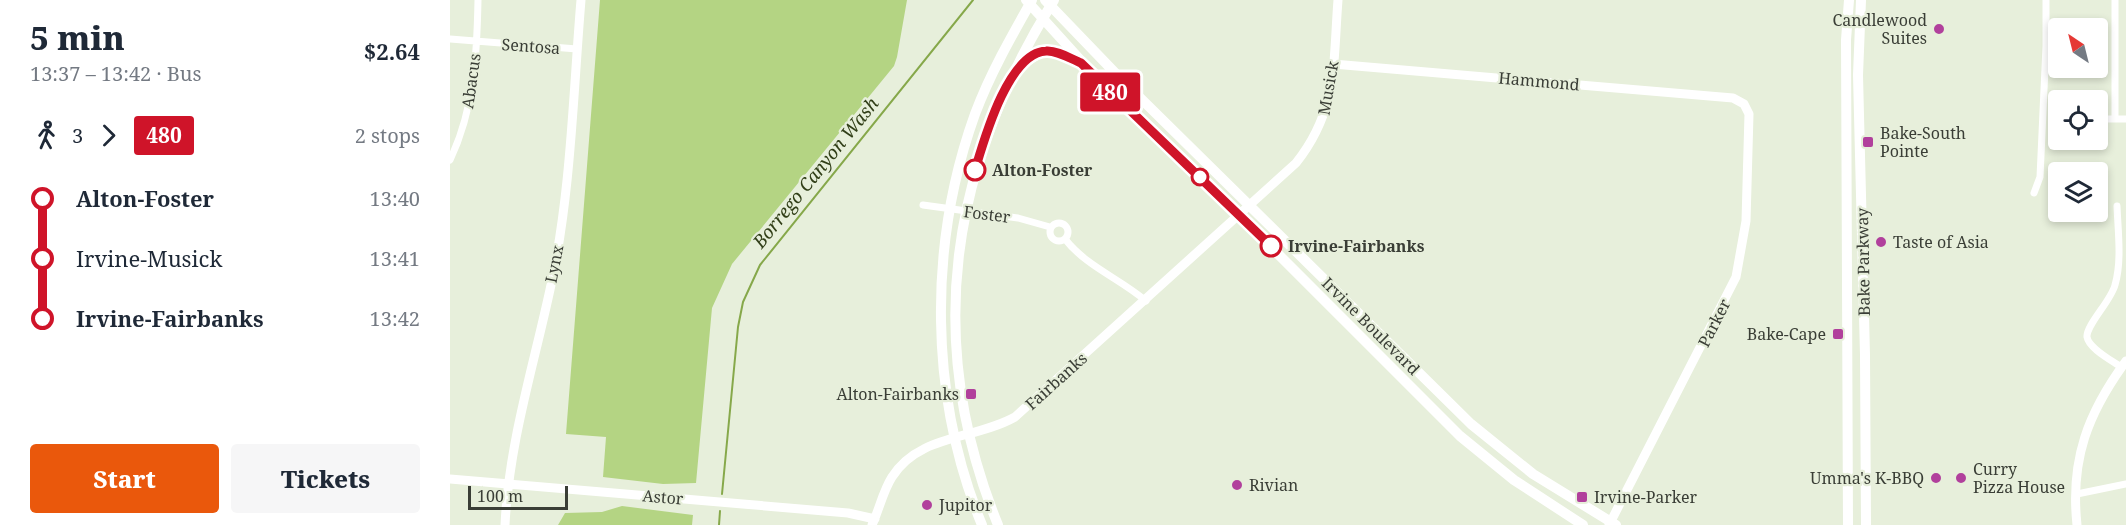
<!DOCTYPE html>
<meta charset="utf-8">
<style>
body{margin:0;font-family:"Noto Serif",serif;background:#f6f6f7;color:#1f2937;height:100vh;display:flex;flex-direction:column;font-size:22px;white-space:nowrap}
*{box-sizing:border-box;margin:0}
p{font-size:20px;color:#747a83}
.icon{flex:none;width:33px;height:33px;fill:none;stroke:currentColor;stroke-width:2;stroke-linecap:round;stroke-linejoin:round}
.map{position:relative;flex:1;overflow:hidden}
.sheet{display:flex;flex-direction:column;background:#fff;width:450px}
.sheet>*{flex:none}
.badge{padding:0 12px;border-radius:4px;font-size:21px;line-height:39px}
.needle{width:39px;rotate:325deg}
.controls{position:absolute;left:1598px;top:18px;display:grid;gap:12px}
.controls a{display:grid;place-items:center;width:60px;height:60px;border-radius:6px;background:#fff;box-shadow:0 3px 9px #0003;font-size:30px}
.scale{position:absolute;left:18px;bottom:15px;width:100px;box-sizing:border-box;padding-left:6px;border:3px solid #3a3e36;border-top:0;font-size:16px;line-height:21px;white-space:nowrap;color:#3a3e36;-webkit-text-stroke:4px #e7efdb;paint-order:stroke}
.map>.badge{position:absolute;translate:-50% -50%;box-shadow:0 0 0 3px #fff}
.legs{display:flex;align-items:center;gap:9px;height:66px;padding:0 30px;font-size:20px}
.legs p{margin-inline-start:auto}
.headline{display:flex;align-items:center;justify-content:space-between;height:102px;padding:0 30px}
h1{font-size:33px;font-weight:800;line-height:45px}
.action{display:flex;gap:12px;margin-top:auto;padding:12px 30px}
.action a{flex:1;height:69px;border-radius:6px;background:#ea580c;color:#fff;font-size:24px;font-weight:800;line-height:69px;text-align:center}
.action a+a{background:#f6f6f7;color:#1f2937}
ul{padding:0 30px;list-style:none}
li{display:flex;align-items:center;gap:21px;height:60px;font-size:22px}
li i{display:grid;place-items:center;width:9px;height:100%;margin:0 8px;background:currentColor}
li i::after{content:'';width:15px;height:15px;margin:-8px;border:4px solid;border-radius:50%;background:#fff}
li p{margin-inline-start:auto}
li:first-child i{background:linear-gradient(#0000 50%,currentColor 0)}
li:last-child i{background:linear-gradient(currentColor 50%,#0000 0)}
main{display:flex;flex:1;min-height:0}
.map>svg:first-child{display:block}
</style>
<main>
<section class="sheet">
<div class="headline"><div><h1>5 min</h1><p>13:37 – 13:42 · Bus</p></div><b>$2.64</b></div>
<div class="legs"><svg class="icon" aria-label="walk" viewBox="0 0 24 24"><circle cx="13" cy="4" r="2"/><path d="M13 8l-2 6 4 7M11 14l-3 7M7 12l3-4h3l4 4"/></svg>3<svg class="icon" aria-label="forward" viewBox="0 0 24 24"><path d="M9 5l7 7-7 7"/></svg><b class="badge" style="background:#cf1429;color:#fff">480</b><p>2 stops</p></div>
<ul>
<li><i style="color:#cf1429"></i><b>Alton-Foster</b><p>13:40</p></li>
<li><i style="color:#cf1429"></i><span>Irvine-Musick</span><p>13:41</p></li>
<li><i style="color:#cf1429"></i><b>Irvine-Fairbanks</b><p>13:42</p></li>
</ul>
<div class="action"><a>Start</a><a>Tickets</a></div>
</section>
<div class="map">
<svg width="1676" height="525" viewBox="0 0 1676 525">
<rect width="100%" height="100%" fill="#e7efdb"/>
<!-- green -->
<path fill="#b4d483" d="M150,0H457L447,57L444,66L282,264L262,308L246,483L213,484L153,477L156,437L116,434Z
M172,506L243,515L242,525H108L115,513L152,512Z"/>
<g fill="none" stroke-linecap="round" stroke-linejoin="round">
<!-- stream -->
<path stroke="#86a84a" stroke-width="2" d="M272,494L288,327L293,302L310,265L523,0
M269,525L270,511"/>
<!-- minor -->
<path stroke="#fff" stroke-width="7" d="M1665,0V119
M0,39L127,49
M1647,119H1676
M0,160C24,110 27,55 28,0
M1584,193L1590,177L1596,46V0
M473,205L568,218L600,227
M1667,206C1668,232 1672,261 1665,285C1661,301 1636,325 1637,337C1639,349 1663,361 1671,367
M600 232a9 9 0 1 1 18 0a9 9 0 1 1-18 0Z
M615,239C637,267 669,278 696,301
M1627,494L1676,484"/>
<!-- tertiary -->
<path stroke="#fff" stroke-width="9" d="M883,64L1283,98L1294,104L1299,114L1296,221L1286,277L1159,525
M0,479L398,513L425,519
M55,525C59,442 84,365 101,285C121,192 123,95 131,0
M422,525C429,510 433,491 442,477C469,434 524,440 565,417L846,163C888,110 883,64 888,0
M1627,525C1620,459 1638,413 1676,361"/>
<!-- secondary -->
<path stroke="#fff" stroke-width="10" d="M1411,0L1408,75L1415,355L1416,525
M1398,525L1396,40L1399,0"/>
<!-- primary -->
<path stroke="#fff" stroke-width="10" d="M576,0L654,86L789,215L1010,436L1064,480L1133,525
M595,0L671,79L1021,424L1083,474L1166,525
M568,69C593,46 598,50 628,62
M532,525C479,396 478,245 525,114C540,74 561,37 582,0
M548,525C473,340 500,167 604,0"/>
</g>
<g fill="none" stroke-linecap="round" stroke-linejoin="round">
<!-- line-1 casing -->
<g stroke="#fff" stroke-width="14">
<path id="line-1" d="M525,170C534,140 558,53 596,51C607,50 621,59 631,63L821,246"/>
</g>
<!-- line-1 -->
<use href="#line-1" stroke="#cf1429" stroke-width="9"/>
</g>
<!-- markers -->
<g fill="#b1409c" stroke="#e7efdb" stroke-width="2">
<circle cx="1489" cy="29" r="6"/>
<rect x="1412" y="136" width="12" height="12" rx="3"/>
<circle cx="1431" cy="242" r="6"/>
<rect x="1382" y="328" width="12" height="12" rx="3"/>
<rect x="515" y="388" width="12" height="12" rx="3"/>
<circle cx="1486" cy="478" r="6"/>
<circle cx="1511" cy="478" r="6"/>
<circle cx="787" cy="485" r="6"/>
<rect x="1126" y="491" width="12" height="12" rx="3"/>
<circle cx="477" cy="505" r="6"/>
</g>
<g fill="#fff" stroke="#cf1429" stroke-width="3">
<circle cx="525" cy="170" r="10"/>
<circle cx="750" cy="177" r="8"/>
<circle cx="821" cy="246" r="10"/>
</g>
<g text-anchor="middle" stroke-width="4.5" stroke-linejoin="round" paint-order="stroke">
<!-- poi labels -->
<g font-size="16" fill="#3a3e36" stroke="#e7efdb" text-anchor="start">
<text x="1477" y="26" text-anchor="end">Candlewood<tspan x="1477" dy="18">Suites</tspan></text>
<text x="1430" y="139">Bake-South<tspan x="1430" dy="18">Pointe</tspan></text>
<text x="1443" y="248">Taste of Asia</text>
<text x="1376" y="340" text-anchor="end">Bake-Cape</text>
<text x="509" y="400" text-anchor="end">Alton-Fairbanks</text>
<text x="1523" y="475">Curry<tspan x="1523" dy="18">Pizza House</tspan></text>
<text x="1474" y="484" text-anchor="end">Umma's K-BBQ</text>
<text x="799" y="491">Rivian</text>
<text x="1144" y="503">Irvine-Parker</text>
<text x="489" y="511">Jupitor</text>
</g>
<!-- street labels -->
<g font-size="16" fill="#3a3e36" stroke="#e7efdb">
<text transform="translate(81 46) rotate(4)" y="6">Sentosa</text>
<text transform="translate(21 81) rotate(-82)" y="6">Abacus</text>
<text transform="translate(1089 81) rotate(5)" y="6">Hammond</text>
<text transform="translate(878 88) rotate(-80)" y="6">Musick</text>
<text transform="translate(537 214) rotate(7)" y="6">Foster</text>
<text transform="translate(1413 262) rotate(-91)" y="6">Bake Parkway</text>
<text transform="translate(104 264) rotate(-79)" y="6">Lynx</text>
<text transform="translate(1264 323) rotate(-63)" y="6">Parker</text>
<text transform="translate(921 326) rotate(45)" y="6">Irvine Boulevard</text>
<text transform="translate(606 381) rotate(-42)" y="6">Fairbanks</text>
<text transform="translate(213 497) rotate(5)" y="6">Astor</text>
</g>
<!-- stop labels -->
<g font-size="16" font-weight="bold" fill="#3a3e36" stroke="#e7efdb" text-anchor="start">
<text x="542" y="176">Alton-Foster</text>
<text x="838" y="252">Irvine-Fairbanks</text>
</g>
<!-- water labels -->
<g font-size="18" font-style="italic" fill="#313f18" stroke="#e7efdb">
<text transform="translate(366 173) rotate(-51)" y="6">Borrego Canyon Wash</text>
</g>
</g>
</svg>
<div class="controls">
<a><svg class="needle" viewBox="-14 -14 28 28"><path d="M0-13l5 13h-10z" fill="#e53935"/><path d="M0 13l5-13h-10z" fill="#747a83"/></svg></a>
<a><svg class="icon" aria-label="locate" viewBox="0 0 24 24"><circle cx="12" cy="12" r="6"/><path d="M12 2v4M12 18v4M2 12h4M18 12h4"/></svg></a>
<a><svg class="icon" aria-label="layers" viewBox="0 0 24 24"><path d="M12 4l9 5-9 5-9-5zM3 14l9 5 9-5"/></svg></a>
</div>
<div class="scale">100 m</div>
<b class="badge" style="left:660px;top:92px;background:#cf1429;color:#fff">480</b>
</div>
</main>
